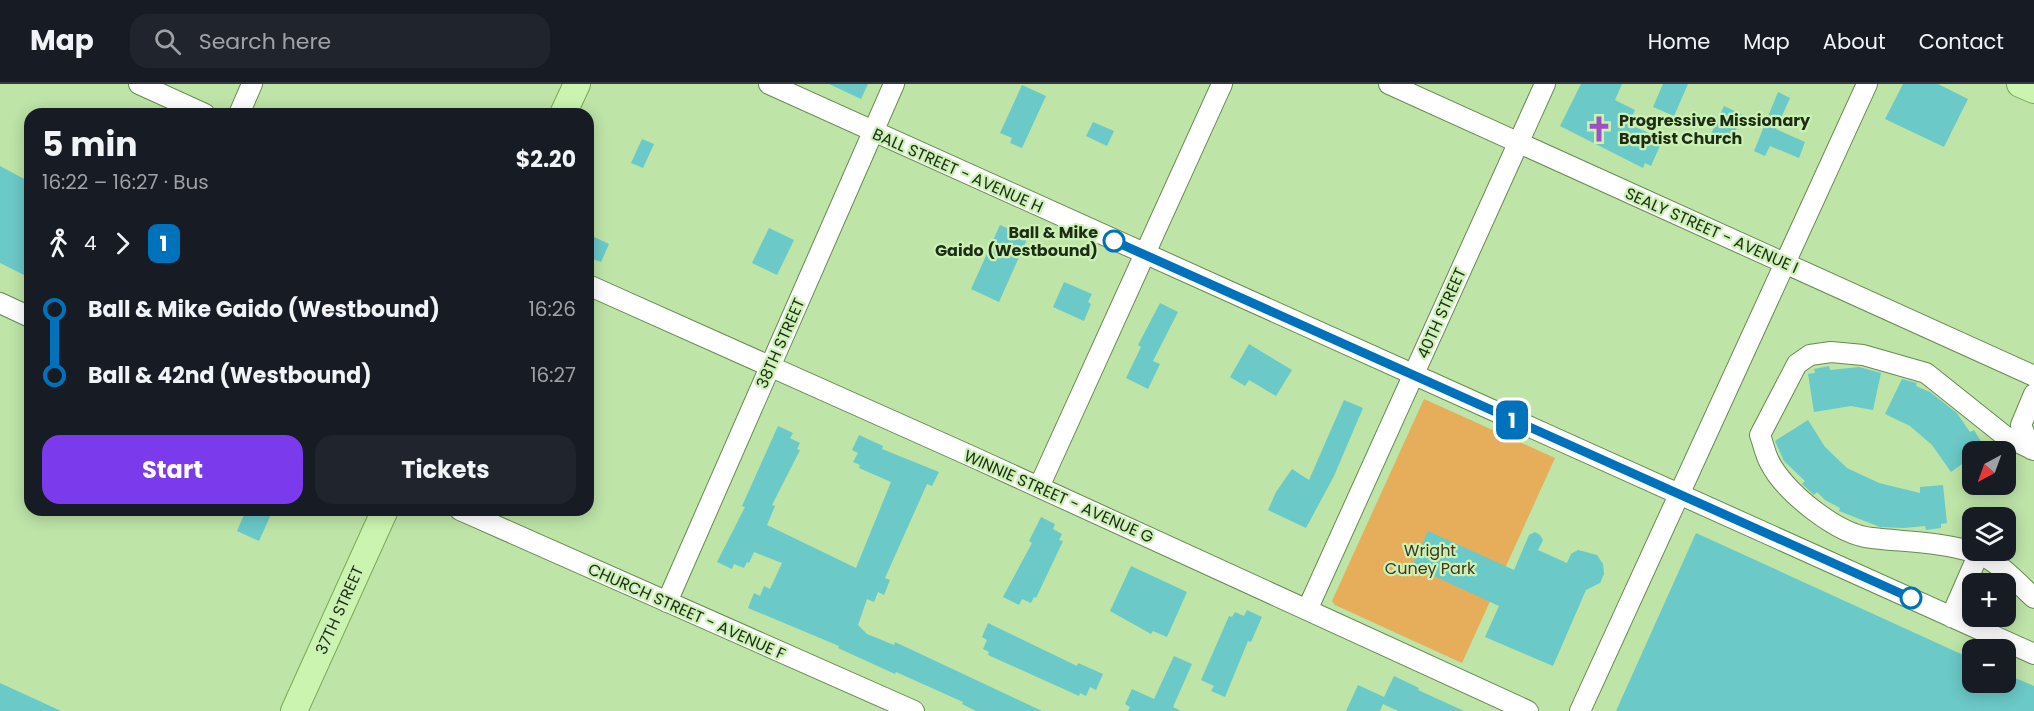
<!DOCTYPE html>
<meta charset="utf-8">
<style>
body{margin:0;font-family:Poppins,sans-serif;background:#20242c;color:#f1f3f6;height:100vh;display:flex;flex-direction:column;font-size:22px;white-space:nowrap}
*{box-sizing:border-box;margin:0}
p{font-size:20px;color:#9ea1a6}
.icon{flex:none;width:33px;height:33px;fill:none;stroke:currentColor;stroke-width:2;stroke-linecap:round;stroke-linejoin:round}
.map{position:relative;flex:1;overflow:hidden}
.drawer{position:absolute;left:24px;top:24px;width:570px;height:408px;display:flex;flex-direction:column;background:#171b24;border-radius:18px;box-shadow:0 3px 15px #0003}
.drawer>*{flex:none}
.badge{padding:0 12px;border-radius:9px;font-size:21px;line-height:39px}
.needle{width:39px;rotate:221deg}
.buttons{position:absolute;left:1962px;top:357px;display:grid;gap:12px}
.buttons a{display:grid;place-items:center;width:54px;height:54px;border-radius:12px;background:#171b24;box-shadow:0 3px 15px #0003;font-size:30px}
.map>.badge{position:absolute;translate:-50% -50%;box-shadow:0 0 0 3px #fff}
.legs{display:flex;align-items:center;gap:9px;height:66px;padding:0 18px;font-size:20px}
.legs p{margin-inline-start:auto}
.head{display:flex;align-items:center;justify-content:space-between;height:102px;padding:0 18px}
h1{font-size:33px;font-weight:700;line-height:45px}
.primary-button{display:flex;gap:12px;margin-top:auto;padding:12px 18px}
.primary-button a{flex:1;height:69px;border-radius:18px;background:#7c3aed;color:#fff;font-size:24px;font-weight:700;line-height:69px;text-align:center}
.primary-button a+a{background:#20242c;color:#f1f3f6}
ul{padding:0 18px;list-style:none}
li{display:flex;align-items:center;gap:21px;height:66px;font-size:22px}
li i{display:grid;place-items:center;width:9px;height:100%;margin:0 8px;background:currentColor}
li i::after{content:'';width:15px;height:15px;margin:-8px;border:4px solid;border-radius:50%;background:#171b24}
li p{margin-inline-start:auto}
li:first-child i{background:linear-gradient(#0000 50%,currentColor 0)}
li:last-child i{background:linear-gradient(currentColor 50%,#0000 0)}
header{display:flex;align-items:center;gap:36px;box-sizing:border-box;height:84px;padding:0 30px;background:#171b24;border-bottom:2px solid #363941}
header strong{font-size:28px}
nav{display:flex;gap:33px;margin-inline-start:auto;font-size:21px}
.search{width:420px;height:54px;background:#20242c;display:flex;align-items:center;gap:15px;box-sizing:border-box;padding:0 21px;border-radius:18px;color:#9ea1a6;font-size:22px}
.map>svg:first-child{display:block}
</style>
<header>
<strong>Map</strong>
<div class="search"><svg class="icon" aria-label="search" viewBox="0 0 24 24"><circle cx="10" cy="10" r="6"/><path d="M15 15l6 6"/></svg>Search here</div>
<nav><a>Home</a><a>Map</a><a>About</a><a>Contact</a></nav>
</header>
<div class="map">
<svg width="2034" height="627" viewBox="0 0 2034 627">
<rect width="100%" height="100%" fill="#bee4a8"/>
<!-- green -->
<path fill="#e6ad5a" d="M1424,315L1555,374L1462,579L1335,521L1332,517Z"/>
<!-- building -->
<path fill="#6bc9c8" d="M829,0H868L861,15Z
M1581,0H1622L1615,16L1635,26L1628,40L1663,55L1651,82L1645,79L1643,84L1560,42Z
M1663,0H1688L1674,32L1653,23Z
M1903,0H1938L1968,15L1944,63L1885,35Z
M1022,1L1046,12L1022,64L1010,59L1012,54L1000,49Z
M1778,8L1790,14L1776,45L1805,58L1799,74L1770,62L1765,72L1754,67Z
M1724,22L1743,31L1730,59L1711,50Z
M1093,38L1114,47L1107,62L1086,52Z
M642,55L654,60L643,84L631,79Z
M0,82L30,98V194L0,179Z
M1000,141L1028,153L999,218L971,205Z
M769,144L794,156L777,191L752,179Z
M588,150L609,160L601,178L588,173Z
M1064,198L1092,210L1088,218L1091,220L1084,237L1053,223Z
M1160,219L1178,228L1153,277L1160,280L1148,305L1126,294L1141,263L1138,261Z
M1249,260L1292,286L1276,312L1249,296L1245,302L1230,293Z
M1829,282L1830,286L1859,283L1881,289L1873,326L1851,322L1814,328L1808,290L1815,289L1814,285Z
M1902,295L1917,299L1916,302L1930,308L1957,329L1970,348L1974,346L1982,359L1979,361L1982,367L1972,368V373L1951,388L1932,361L1910,342L1885,330Z
M1344,316L1363,324L1334,392L1306,444L1268,426L1276,408L1292,385L1309,396Z
M1808,336L1825,363L1847,384L1879,399L1920,409V403L1943,401L1947,439L1941,440V444L1926,446L1925,442L1904,444L1880,443L1839,427L1840,424L1825,416L1817,408L1814,411L1802,400L1805,397L1784,377L1775,357Z
M778,342L793,349L790,354L800,359L797,365L800,366L772,421L775,422L767,441L856,484L891,398L859,384L860,381L853,378L858,369L852,366L859,351L883,362L882,365L939,388L932,402L927,400L885,494L890,496L884,511L878,508L874,518L867,515L858,541L867,550L894,561L895,558L1042,627H976L962,620L963,618L896,588L895,590L838,564L839,562L748,524L754,509L760,512L764,502L770,505L782,479L754,468L749,479L747,478L744,484L734,480L732,485L717,478L745,423L742,422Z
M246,426H273L259,457L237,447Z
M1041,433L1055,440L1053,445L1062,450L1059,456L1063,457L1036,514L1034,513L1031,519L1022,515L1019,521L1003,513L1032,459L1029,457Z
M1428,447L1514,486L1529,451L1535,448L1540,451L1543,456L1538,466L1567,479L1571,470L1578,466L1597,471L1603,480L1604,490L1600,499L1586,506L1553,582L1485,553L1499,522L1412,482Z
M1696,449L1972,575V598H2006V590L2034,602V627H1616Z
M1131,482L1187,508L1167,553L1153,547L1151,550L1110,527Z
M1247,526L1262,533L1251,558L1248,557L1225,613L1211,607L1214,602L1201,596L1229,532L1232,533L1235,528L1244,532Z
M988,539L1077,582L1078,579L1103,590L1096,606L1090,603L1086,612L1080,609L1079,612L988,571L989,568L983,565L987,556L982,553Z
M1174,572L1192,580L1173,623L1181,627H1128L1130,623L1125,620L1132,605L1154,615Z
M1394,592L1419,604L1418,606L1464,627H1398L1383,620L1380,627H1346L1358,601L1384,613Z
M0,599L61,627H0Z"/>
<g fill="none" stroke-linecap="round" stroke-linejoin="round">
<!-- minor casing -->
<g stroke="#688a52" stroke-width="22">
<path id="minor" d="M139,0L205,30
M769,0L2034,570
M1389,0L2034,292
M239,30L252,0
M588,201L973,373L1528,627
M0,219L30,233
M2031,365L2021,341L2034,310
M2034,366L2005,352L1926,289L1863,271L1831,268L1810,271L1797,280L1760,351C1763,359 1765,369 1769,377C1784,408 1838,451 1872,454C1907,458 1943,458 1976,469C1997,476 2018,499 2034,514
M1039,403L1222,0
M460,426L914,627
M667,518L894,0
M1308,524L1545,0
M1951,533L1979,469
M1580,627L1867,0"/>
</g>
<!-- major casing -->
<g stroke="#78a958" stroke-width="28">
<path id="major" d="M2020,0L2034,6
M563,30L577,0
M294,627L385,426"/>
</g>
<!-- minor -->
<use href="#minor" stroke="#fff" stroke-width="20"/>
<!-- major -->
<use href="#major" stroke="#cbf4b0" stroke-width="26"/>
</g>
<g fill="none" stroke-linecap="round" stroke-linejoin="round">
<!-- line-1 casing -->
<g stroke="#fff" stroke-width="14">
<path id="line-1" d="M1114,157L1911,514"/>
</g>
<!-- line-1 -->
<use href="#line-1" stroke="#0072bc" stroke-width="9"/>
</g>
<!-- icons -->
<defs>
<g id="church-bare" transform="scale(2.07)"><path d="M-1.2-6h2.4v3.5h3.3v2.4h-3.3V6h-2.4V-.1h-3.3v-2.4h3.3Z" fill="#9f51c2" stroke="#cbf1b5" stroke-width="2.5" paint-order="stroke"/></g>
</defs>
<g fill-rule="evenodd">
<use href="#church-bare" x="1599" y="45"/>
</g>
<!-- markers -->
<g fill="#fff" stroke="#0072bc" stroke-width="3">
<circle cx="1114" cy="157" r="10"/>
<circle cx="1911" cy="514" r="10"/>
</g>
<g text-anchor="middle" stroke-width="4.5" stroke-linejoin="round" paint-order="stroke">
<!-- poi labels -->
<g font-size="16" font-weight="bold" fill="#1e2c15" stroke="#cbf1b5" text-anchor="start">
<text x="1619" y="42">Progressive Missionary<tspan x="1619" dy="18">Baptist Church</tspan></text>
</g>
<!-- street labels -->
<g font-size="16" fill="#1e2c15" stroke="#cbf1b5">
<text transform="translate(958 86) rotate(24)" y="6">BALL STREET - AVENUE H</text>
<text transform="translate(1712 146) rotate(24)" y="6">SEALY STREET - AVENUE I</text>
<text transform="translate(1441 229) rotate(-66)" y="6">40TH STREET</text>
<text transform="translate(780 259) rotate(-66)" y="6">38TH STREET</text>
<text transform="translate(1059 412) rotate(24)" y="6">WINNIE STREET - AVENUE G</text>
<text transform="translate(339 526) rotate(-66)" y="6">37TH STREET</text>
<text transform="translate(687 527) rotate(24)" y="6">CHURCH STREET - AVENUE F</text>
</g>
<!-- stop labels -->
<g font-size="16" font-weight="bold" fill="#1e2c15" stroke="#cbf1b5" text-anchor="end">
<text x="1098" y="154">Ball &amp; Mike<tspan x="1098" dy="18">Gaido (Westbound)</tspan></text>
</g>
<!-- park labels -->
<g font-size="16" fill="#433521" stroke="#cbf1b5">
<text x="1430" y="472">Wright<tspan x="1430" dy="18">Cuney Park</tspan></text>
</g>
</g>
</svg>
<div class="buttons">
<a><svg class="needle" viewBox="-14 -14 28 28"><path d="M0-13l5 13h-10z" fill="#e53935"/><path d="M0 13l5-13h-10z" fill="#9ea1a6"/></svg></a>
<a><svg class="icon" aria-label="layers" viewBox="0 0 24 24"><path d="M12 4l9 5-9 5-9-5zM3 14l9 5 9-5"/></svg></a>
<a>+</a>
<a>−</a>
</div>
<b class="badge" style="left:1512px;top:336px;background:#0072bc;color:#fff">1</b>
<section class="drawer">
<div class="head"><div><h1>5 min</h1><p>16:22 – 16:27 · Bus</p></div><b>$2.20</b></div>
<div class="legs"><svg class="icon" aria-label="walk" viewBox="0 0 24 24"><circle cx="13" cy="4" r="2"/><path d="M13 8l-2 6 4 7M11 14l-3 7M7 12l3-4h3l4 4"/></svg>4<svg class="icon" aria-label="forward" viewBox="0 0 24 24"><path d="M9 5l7 7-7 7"/></svg><b class="badge" style="background:#0072bc;color:#fff">1</b></div>
<ul>
<li><i style="color:#0072bc"></i><b>Ball &amp; Mike Gaido (Westbound)</b><p>16:26</p></li>
<li><i style="color:#0072bc"></i><b>Ball &amp; 42nd (Westbound)</b><p>16:27</p></li>
</ul>
<div class="primary-button"><a>Start</a><a>Tickets</a></div>
</section>
</div>
